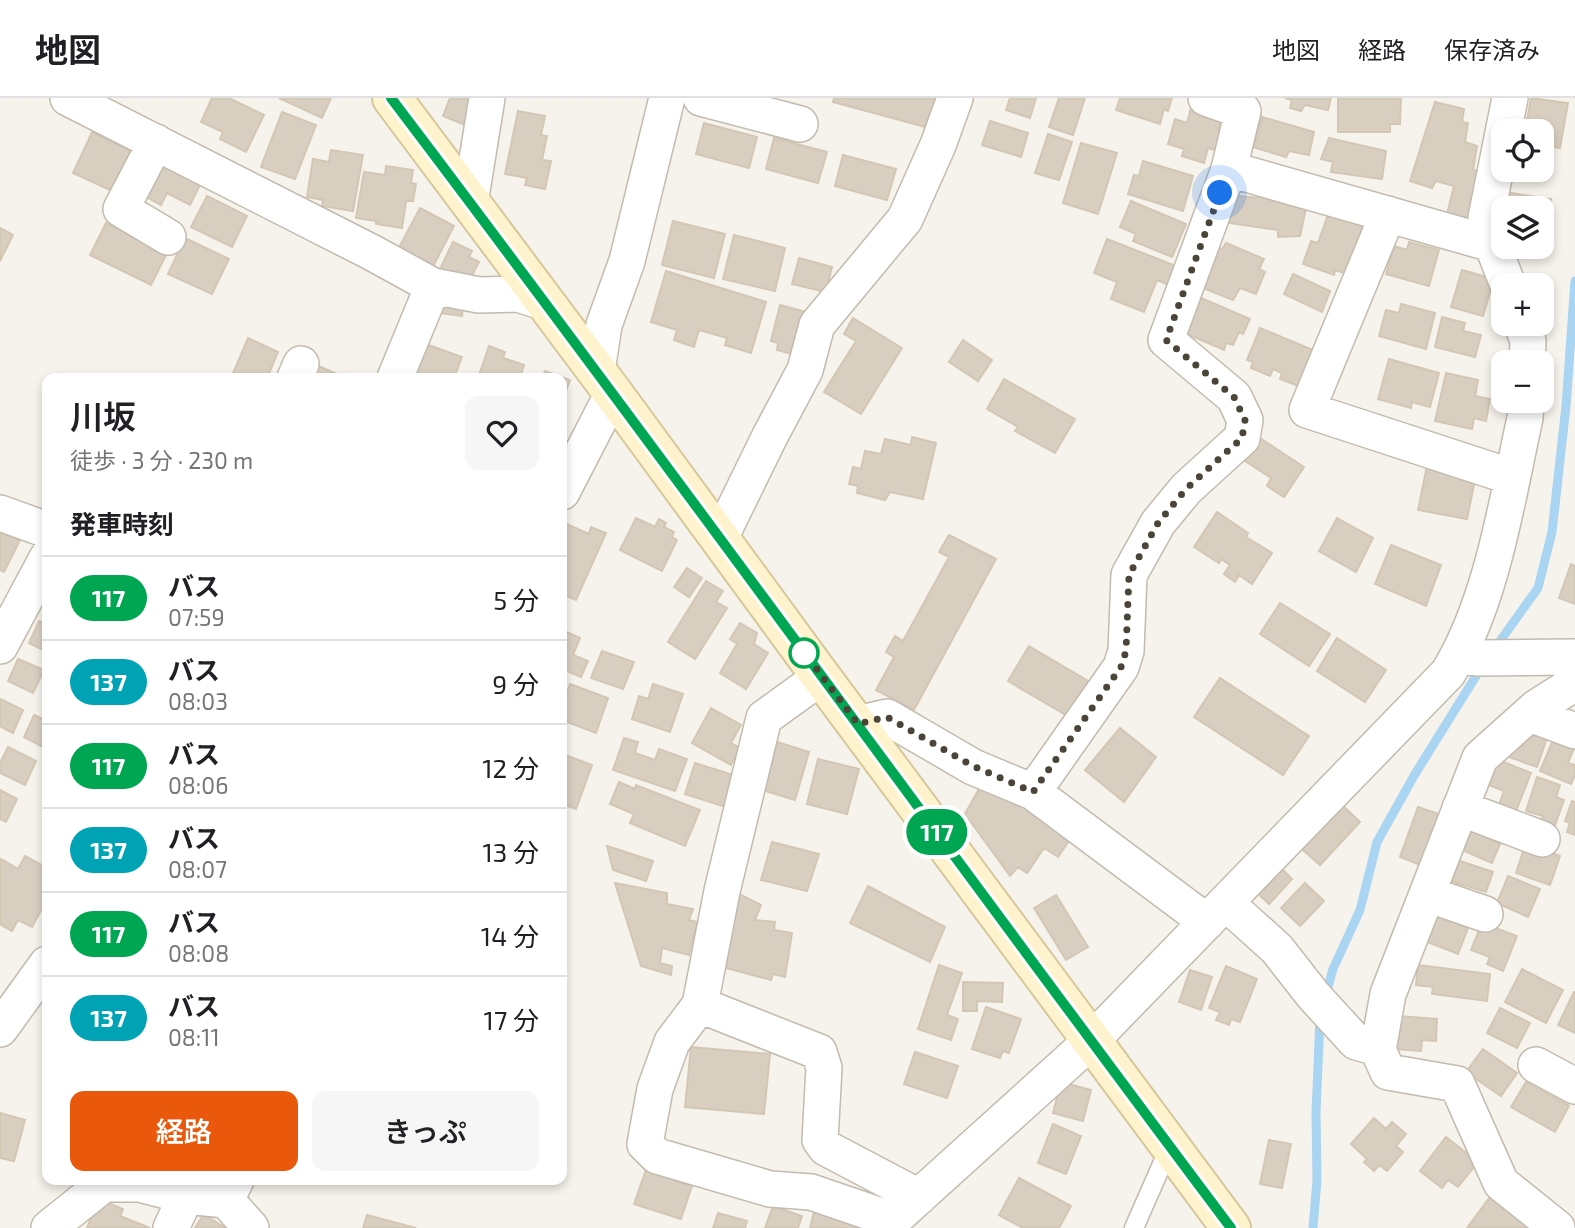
<!DOCTYPE html>
<html lang="ja">
<meta charset="utf-8">
<style>
body{margin:0;font-family:"Exo 2","Noto Sans JP",sans-serif;background:#f6f6f6;color:#202124;height:100vh;display:flex;flex-direction:column;font-size:26px;white-space:nowrap}
*{box-sizing:border-box;margin:0}
p{font-size:23px;color:#757577}
.icon{flex:none;width:38px;height:38px;fill:none;stroke:currentColor;stroke-width:2;stroke-linecap:round;stroke-linejoin:round}
.map{position:relative;flex:1;overflow:hidden}
.sheet{position:absolute;left:42px;top:275px;width:525px;height:812px;display:flex;flex-direction:column;background:#fff;border-radius:14px;box-shadow:0 4px 10px #0003}
.sheet>*{flex:none}
.badge{padding:0 14px;border-radius:23px;font-size:24px;line-height:46px}
.tools{position:absolute;left:1491px;top:21px;display:grid;gap:14px}
.tools a{display:grid;place-items:center;width:63px;height:63px;border-radius:14px;background:#fff;box-shadow:0 4px 10px #0003;font-size:35px}
.you{position:absolute;width:35px;height:35px;margin:-18px;border:5px solid #fff;border-radius:50%;background:#1a73e8;box-shadow:0 0 0 10px #1a73e833}
.map>.badge{position:absolute;translate:-50% -50%;box-shadow:0 0 0 4px #fff}
h2{padding:0 28px;font-size:26px;line-height:63px}
.round{display:grid;place-items:center;flex:none;width:74px;height:74px;border-radius:14px;background:#f6f6f6}
.overview{display:flex;align-items:center;justify-content:space-between;height:119px;padding:0 28px}
h1{font-size:33px;font-weight:600;line-height:52px}
.button{display:flex;gap:14px;margin-top:auto;padding:14px 28px}
.button a{flex:1;height:80px;border-radius:14px;background:#ea580c;color:#fff;font-size:28px;font-weight:600;line-height:80px;text-align:center}
.button a+a{background:#f6f6f6;color:#202124}
ul{padding:0;list-style:none}
li{display:flex;align-items:center;gap:21px;height:84px;padding:0 28px;border-top:2px solid #e0e0e0}
li div{flex:1}
li b{display:block;font-size:26px}
li em{font-style:normal}
li .badge{min-width:77px;font-weight:700;text-align:center}
header{display:flex;align-items:center;gap:42px;box-sizing:border-box;height:98px;padding:0 35px;background:#fff;border-bottom:2px solid #e0e0e0}
header strong{font-size:33px}
nav{display:flex;gap:38px;margin-inline-start:auto;font-size:24px}
.map>svg:first-child{display:block}
</style>
<header>
<strong>地図</strong>
<nav><a>地図</a><a>経路</a><a>保存済み</a></nav>
</header>
<div class="map">
<svg width="1575" height="1130" viewBox="0 0 1575 1130">
<rect width="100%" height="100%" fill="#f6f3ec"/>
<g fill="none" stroke-linecap="round" stroke-linejoin="round">
<!-- stream -->
<path stroke="#a9d4f2" stroke-width="9" d="M1495,550L1538,490L1552,434L1566,308L1575,183
M1325,900L1333,871L1360,812L1377,744L1415,676L1481,570
M1313,1130L1317,1082L1316,1014L1320,920"/>
</g>
<!-- building -->
<path fill="#d8cfc1" stroke="#d3c7b4" stroke-width="2" d="M212,0H229L264,17L246,54L220,41L223,34L201,24Z
M279,0H331L322,20Z
M450,0H478L467,28L443,18Z
M834,0H937L929,30L833,4Z
M1010,0H1036L1030,20L1006,12Z
M1059,0H1085L1073,37L1049,29Z
M1120,0H1172L1168,13L1164,11L1160,26L1116,12Z
M1285,0H1331L1328,12L1305,7L1301,13L1290,10L1292,2Z
M1338,0L1401,1L1400,26H1390V34H1338Z
M1531,0L1568,5L1560,50L1542,47V33H1525Z
M1435,4L1464,11L1462,24L1468,25L1465,44L1477,48L1473,72L1484,74L1474,124L1447,116L1454,88L1436,83L1432,90L1410,83Z
M1191,10L1222,19L1218,31L1226,33L1220,54L1208,50L1204,65L1182,58L1184,51L1168,46L1175,21L1187,25Z
M518,13L545,18L541,37L547,38L542,62L551,63L545,91L525,87L527,80L505,76Z
M282,14L316,27L295,81L261,69Z
M1262,19L1314,34L1309,57L1289,53L1286,59L1253,49Z
M990,23L1028,35L1021,59L982,47Z
M704,25L757,39L749,70L696,56Z
M92,34L131,53L112,93L73,75Z
M1048,36L1072,44L1059,82L1035,75Z
M774,40L827,54L818,85L766,71Z
M1329,40L1386,53L1382,81L1331,74L1333,64L1321,61Z
M1081,45L1117,55L1098,116L1063,105Z
M331,52L363,57L353,113L322,108L323,102L307,99L313,61L329,64Z
M843,57L896,71L887,102L835,88Z
M163,63L202,83L190,107L167,95L161,107L145,98Z
M1143,63L1193,78L1183,113L1128,96L1134,77L1139,78Z
M386,68L413,72L411,85L416,86L413,103H406L402,130L376,126V123L356,120L364,74L385,77Z
M1505,94L1551,101L1546,130L1542,129V110H1503Z
M1262,95L1308,101L1300,138L1278,139V132L1229,125L1233,97L1258,100Z
M207,98L247,118L232,149L191,129Z
M1131,103L1186,126L1172,159L1133,143L1136,136L1120,129Z
M420,110L454,128L429,176L395,157Z
M1330,111L1364,122L1360,136L1363,137L1350,177L1335,172L1334,177L1303,166L1311,143L1318,145Z
M673,123L725,136L714,180L662,167Z
M106,125L167,155L151,187L90,157Z
M0,130L13,137L0,163Z
M734,137L785,150L775,193L723,181Z
M185,140L229,161L212,196L168,176Z
M1107,141L1176,168L1169,187L1157,182L1144,214L1111,201L1117,184L1094,175Z
M453,144L472,153L469,159L479,164L466,189L438,175Z
M1409,144L1439,152L1429,188L1386,176L1394,148L1407,152Z
M1226,145L1264,161L1259,171L1265,174L1256,196L1240,190L1233,202L1203,190L1214,163L1209,159L1213,148L1222,151Z
M799,160L832,169L826,194L792,186Z
M1462,172L1494,181L1483,218L1451,209Z
M666,173L766,204L751,255L725,247L727,240L699,232L694,249L674,242L677,232L651,224Z
M1293,176L1330,193L1322,214L1284,196Z
M1194,197L1250,221L1243,236L1239,234L1233,247L1226,245L1224,252L1180,233Z
M440,198L464,201L462,218L438,215Z
M1401,206L1435,215L1426,251L1379,238L1386,212L1399,215Z
M780,207L806,214L796,257L777,252L778,245L771,243Z
M1442,219L1465,225L1463,233L1481,237L1475,259L1435,249Z
M853,220L902,250L861,316L824,294L856,243L844,236Z
M1260,230L1313,252L1298,288L1280,281L1282,275L1273,271L1270,278L1251,270L1253,264L1247,262Z
M248,240L278,254L267,280H231Z
M963,242L992,262L978,283L949,264Z
M423,245L462,259L454,280H405Z
M489,248L505,254L503,260L524,267L520,280H478Z
M1389,261L1439,275L1430,309L1412,304L1411,310L1378,301Z
M314,266L346,280H308Z
M545,273L570,282L562,304V280H542Z
M1446,275L1478,282L1475,298L1490,301L1486,323L1474,320L1472,331L1435,323Z
M1004,281L1075,321L1055,355L1015,333L1018,329L987,311Z
M912,339L936,345L923,401L890,394L885,402L857,395L858,388L849,386L853,369L861,371L865,353L881,356L885,341L911,347Z
M1260,340L1304,369L1284,399L1267,388L1271,380L1245,363Z
M1427,368L1476,377L1467,421L1418,412Z
M1217,414L1248,435L1246,439L1272,455L1252,486L1239,477L1235,484L1224,476L1230,467L1221,461L1219,465L1194,449Z
M636,420L655,429L659,421L666,425L664,429L674,434L672,439L677,442L662,473L620,452Z
M1337,420L1373,440L1356,474L1319,453Z
M562,424L589,436L591,429L606,435L576,502L562,496Z
M0,432L20,442L4,474L0,472Z
M949,437L996,461L914,612L876,592L894,559L886,554L895,538L903,543L949,459L939,454Z
M1391,447L1441,467L1426,508L1375,486Z
M1571,466L1575,468V506L1559,500Z
M687,470L702,480L689,499L674,489Z
M706,483L723,493L716,504L727,510L695,561L668,544Z
M1280,505L1330,536L1309,568L1260,536Z
M39,523L47,527V554L29,545Z
M740,525L757,535L754,546L768,555L746,591L720,575L737,546L730,541Z
M562,532L580,540L573,557L588,563L581,579L562,571Z
M1337,540L1386,572L1365,604L1317,573Z
M1029,548L1090,584L1069,619L1008,583Z
M602,553L634,564L623,591L591,580Z
M18,561L44,572L33,595L8,583Z
M1220,580L1309,638L1283,677L1194,619Z
M570,586L608,600L596,635L562,622V609Z
M653,586L683,596L670,634L632,621L639,598L648,601Z
M0,601L23,612L13,635L0,628Z
M711,610L741,627L731,645L740,650L731,667L692,645Z
M34,617L47,623V651L24,639Z
M1120,630L1156,659L1124,704L1085,672Z
M1529,631L1548,637L1537,669L1509,659L1518,636Z
M624,640L638,644L635,655L655,662L659,651L687,661L675,693L613,672Z
M1553,642L1574,650L1568,665L1575,667V677L1571,686L1540,673Z
M774,643L809,654L795,702L759,691Z
M8,649L36,663L25,687L0,675V665Z
M565,657L592,667L576,711L562,706V667Z
M1494,660L1531,675L1516,713L1499,707L1504,693L1484,685Z
M818,661L859,671L847,716L807,706Z
M695,665L739,679L729,710L685,696Z
M1537,679L1560,687L1556,699L1564,702L1555,727L1541,723L1543,718L1526,713Z
M985,680L1073,737L1058,759L1044,750L1027,775L1018,769L1010,778L965,716Z
M619,684L635,691L636,687L700,712L685,748L630,725L634,716L610,706Z
M0,692L17,701L6,724L0,721Z
M1337,702L1360,724L1320,767L1296,746Z
M1572,703L1575,704V737L1567,734L1570,725L1565,723Z
M1418,709L1442,717L1423,768L1400,759Z
M1473,726L1488,732L1485,739L1500,746L1492,765L1462,752Z
M772,744L819,756L807,793L761,782Z
M607,748L653,763L646,783L613,772Z
M1537,749L1560,758L1550,787L1516,775L1524,751Z
M25,758L47,770V801L32,829L18,822L12,833L0,826V763L1,761L18,771Z
M1454,761L1493,774L1486,794L1447,782Z
M1274,763L1292,781L1269,806L1250,788Z
M1508,778L1540,791L1528,819L1497,805Z
M615,785L667,795V806L693,811L689,822L697,824L689,857L662,850L660,865L672,868L671,877L641,868Z
M1305,785L1324,803L1300,828L1281,810Z
M868,788L945,829L930,864L850,825Z
M731,792L761,807L755,822L775,824L774,832L792,835L785,879L773,876L771,882L719,868Z
M1056,797L1088,849L1066,862L1034,810Z
M1441,812L1466,821L1462,827L1468,830L1458,856L1420,841Z
M1482,825L1517,838L1503,873L1487,866L1490,859L1471,852Z
M939,867L962,875L947,917L958,921L951,942L918,931Z
M1418,867L1490,876L1487,903L1432,896L1433,889L1416,887Z
M1226,868L1257,881L1240,924L1231,921L1229,927L1216,922L1220,914L1209,910Z
M1522,871L1563,892L1546,925L1505,904Z
M1190,872L1212,879L1201,912L1179,904Z
M963,884L1003,885L1002,904L977,903V913H963Z
M1574,894H1575V935L1558,927Z
M986,909L1021,921L1009,955L1003,953L1000,960L972,951Z
M1500,910L1530,925L1517,950L1487,935Z
M1398,918L1437,921L1436,943L1422,942L1421,953L1396,951Z
M691,949L770,956L764,1016L685,1009Z
M1483,951L1517,975L1501,998L1466,974Z
M915,954L958,968L947,1000L904,986Z
M1061,984L1091,992L1083,1023L1053,1015Z
M1526,984L1569,1008L1555,1034L1511,1009Z
M0,1015L25,1022L14,1063L0,1060Z
M1374,1020L1386,1031L1392,1024L1406,1036L1396,1048L1403,1054L1387,1073L1379,1067L1374,1073L1364,1064L1367,1061L1351,1046Z
M1053,1026L1081,1038L1066,1076L1038,1065Z
M1446,1039L1478,1064L1458,1089L1448,1082L1442,1090L1420,1073Z
M1269,1042L1291,1046L1282,1090L1260,1086Z
M648,1066L677,1075L675,1083L692,1088L681,1121L634,1106Z
M1019,1080L1071,1108L1059,1130H1023L999,1117Z
M1490,1099L1532,1130H1467Z
M98,1101L123,1111L120,1118L150,1130H87Z
M773,1108L802,1118L798,1130H765Z
M815,1110L861,1122L859,1130H810Z
M718,1115L747,1123L745,1130H713Z
M204,1116L225,1130H195Z
M367,1117L416,1130H363Z"/>
<g fill="none" stroke-linecap="round" stroke-linejoin="round">
<!-- lane casing -->
<g stroke="#c2bbae" stroke-width="21">
<path id="lane" d="M1134,1130L1170,1048"/>
</g>
<!-- street casing -->
<g stroke="#c2bbae" stroke-width="38">
<path id="street" d="M68,0L371,154L433,188L479,197L518,196L546,205
M701,0L800,26
M1206,0L1243,13L1229,71L1492,146
M156,44L121,111L168,139
M470,105L487,0
M1388,116L1307,312L1512,379
M1508,187L1492,146L1486,120L1510,0
M1522,226L1528,243L1527,264
M597,273L604,227L627,163L667,0
M295,280L301,266
M395,280L433,188
M562,394L613,295
M0,415L47,432
M720,440L770,338L805,272L817,227L905,121L938,47L955,0
M0,548L47,460
M1459,558L1479,560L1575,559
M819,576L807,589L764,620L722,793L700,907L672,944L655,991L645,1046L657,1058L770,1091L811,1094L893,1122
M1530,616L1575,633
M858,626L887,619L973,669L1033,694L1207,824
M1033,694L1121,569L1126,553L1129,477L1158,425L1186,391L1242,340L1245,322L1234,299L1166,242L1229,71
M1460,710L1542,741
M1427,796L1485,816
M1226,805L1277,851L1313,897L1356,944L1378,950
M700,907L819,954L824,970L820,1042L826,1050L919,1099
M0,931L47,866
M1536,967L1575,988
M226,1102L251,1130
M49,1130L104,1086H140L186,1098L226,1102L236,1082
M171,1130L186,1098
M888,1130L893,1122L1091,943L1448,575C1492,504 1507,402 1525,320L1526,303
M1557,1130L1501,1085L1457,986L1388,974L1378,952L1388,896L1480,660L1537,609L1575,585"/>
</g>
<!-- secondary casing -->
<g stroke="#d6c79b" stroke-width="42">
<path id="secondary" d="M392,0L613,295L819,576L1231,1130"/>
</g>
<!-- lane -->
<use href="#lane" stroke="#fff" stroke-width="18"/>
<!-- street -->
<use href="#street" stroke="#fff" stroke-width="35"/>
<!-- secondary -->
<use href="#secondary" stroke="#fff3cd" stroke-width="38"/>
</g>
<g fill="none" stroke-linecap="round" stroke-linejoin="round">
<!-- line casing -->
<g stroke="#fff" stroke-width="16">
<path id="line" d="M391,0C675,374 949,755 1231,1130"/>
</g>
<!-- line -->
<use href="#line" stroke="#00a651" stroke-width="10"/>
<!-- walk -->
<path stroke="#4b4439" stroke-width="7" stroke-dasharray="0 12.6" d="M804,555L803,553L858,626L887,619L973,668L1033,694L1121,569L1126,553L1129,477L1158,425L1186,391L1242,340L1245,322L1234,299L1166,242L1220,95"/>
</g>
<!-- markers -->
<circle fill="#fff" stroke="#00a651" stroke-width="3.5" cx="804" cy="555" r="14"/>
</svg>
<div class="tools">
<a><svg class="icon" aria-label="locate" viewBox="0 0 24 24"><circle cx="12" cy="12" r="6"/><path d="M12 2v4M12 18v4M2 12h4M18 12h4"/></svg></a>
<a><svg class="icon" aria-label="layers" viewBox="0 0 24 24"><path d="M12 4l9 5-9 5-9-5zM3 14l9 5 9-5"/></svg></a>
<a>+</a>
<a>−</a>
</div>
<div class="you" style="left:1220px;top:95px"></div>
<b class="badge" style="left:937px;top:734px;background:#00a651;color:#fff">117</b>
<section class="sheet">
<div class="overview"><div><h1>川坂</h1><p>徒歩 · 3 分 · 230 m</p></div><a class="round"><svg class="icon" aria-label="heart" viewBox="0 0 24 24"><path d="M12 20l-8-8c-3-5 5-10 8-4 3-6 11-1 8 4z"/></svg></a></div>
<h2>発車時刻</h2>
<ul>
<li><span class="badge" style="background:#00a651;color:#fff">117</span><div><b>バス</b><p>07:59</p></div><em>5 分</em></li>
<li><span class="badge" style="background:#00a3b4;color:#fff">137</span><div><b>バス</b><p>08:03</p></div><em>9 分</em></li>
<li><span class="badge" style="background:#00a651;color:#fff">117</span><div><b>バス</b><p>08:06</p></div><em>12 分</em></li>
<li><span class="badge" style="background:#00a3b4;color:#fff">137</span><div><b>バス</b><p>08:07</p></div><em>13 分</em></li>
<li><span class="badge" style="background:#00a651;color:#fff">117</span><div><b>バス</b><p>08:08</p></div><em>14 分</em></li>
<li><span class="badge" style="background:#00a3b4;color:#fff">137</span><div><b>バス</b><p>08:11</p></div><em>17 分</em></li>
</ul>
<div class="button"><a>経路</a><a>きっぷ</a></div>
</section>
</div>
